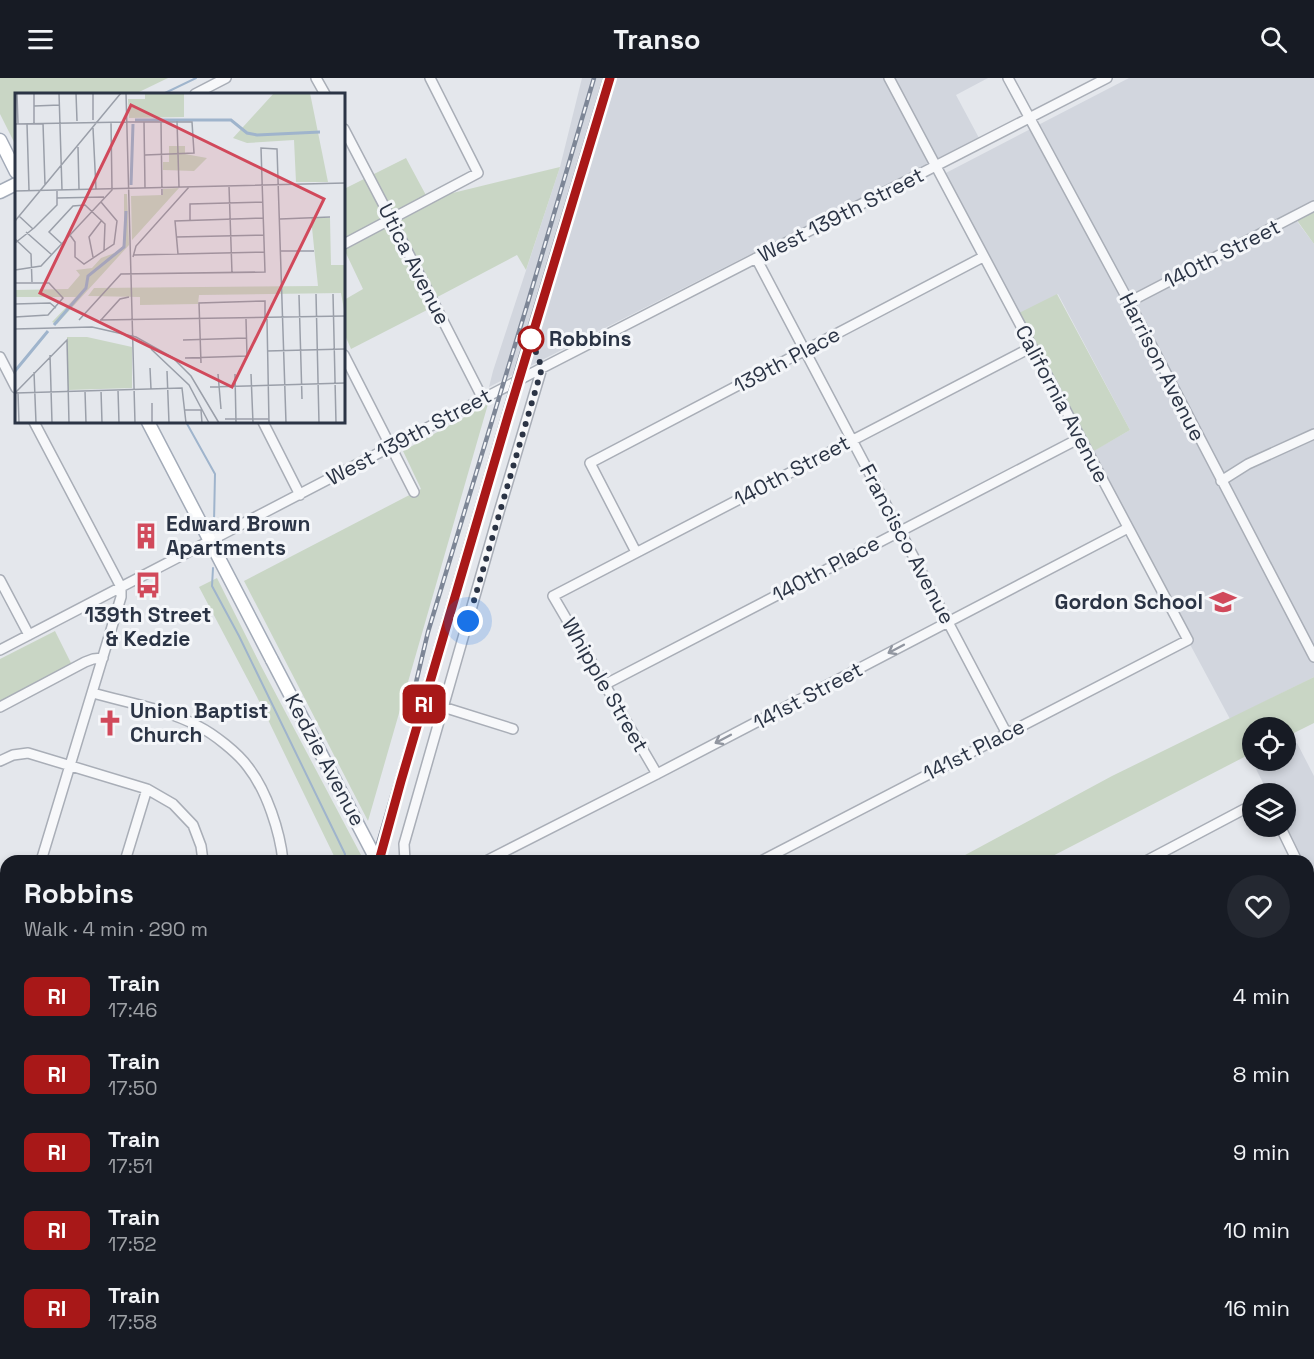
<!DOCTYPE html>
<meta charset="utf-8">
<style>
body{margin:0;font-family:"Space Grotesk",sans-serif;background:#242831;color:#f1f3f6;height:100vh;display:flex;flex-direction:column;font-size:22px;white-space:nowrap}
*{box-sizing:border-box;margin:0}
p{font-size:20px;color:#9ea1a6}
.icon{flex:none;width:33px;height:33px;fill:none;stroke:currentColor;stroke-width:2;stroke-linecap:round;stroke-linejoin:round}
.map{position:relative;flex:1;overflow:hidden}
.sheet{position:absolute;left:0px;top:777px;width:1314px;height:504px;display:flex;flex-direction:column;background:#171b24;border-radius:18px 18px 0 0;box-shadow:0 3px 9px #0003}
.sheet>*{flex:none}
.badge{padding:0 12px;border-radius:9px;font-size:21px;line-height:39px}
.tools{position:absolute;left:1242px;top:639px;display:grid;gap:12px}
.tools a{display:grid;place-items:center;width:54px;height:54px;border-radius:50%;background:#171b24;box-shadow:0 3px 9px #0003;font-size:30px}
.you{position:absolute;width:30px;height:30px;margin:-15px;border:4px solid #fff;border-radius:50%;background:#1a73e8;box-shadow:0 0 0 9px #1a73e833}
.map>.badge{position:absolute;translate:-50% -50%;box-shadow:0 0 0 3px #fff}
.round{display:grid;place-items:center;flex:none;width:63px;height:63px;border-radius:32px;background:#242831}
.head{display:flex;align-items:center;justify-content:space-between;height:102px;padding:0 24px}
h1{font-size:28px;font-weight:700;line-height:45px}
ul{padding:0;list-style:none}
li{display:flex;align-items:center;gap:18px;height:78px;padding:0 24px}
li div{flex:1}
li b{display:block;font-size:22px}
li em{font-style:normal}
li .badge{min-width:66px;font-weight:700;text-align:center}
header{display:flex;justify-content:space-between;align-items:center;height:78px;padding:0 24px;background:#171b24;font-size:27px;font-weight:700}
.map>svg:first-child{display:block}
</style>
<header><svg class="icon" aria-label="menu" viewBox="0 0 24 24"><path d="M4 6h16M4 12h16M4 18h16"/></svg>Transo<svg class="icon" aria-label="search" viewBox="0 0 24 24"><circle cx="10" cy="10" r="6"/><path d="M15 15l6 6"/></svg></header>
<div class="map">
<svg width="1314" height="1281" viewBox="0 0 1314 1281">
<rect width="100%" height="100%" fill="#e4e7ec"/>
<!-- built -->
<path fill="#d2d6de" d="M582,0H988L956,17L979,60L489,309L493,293L560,89Z
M1129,0H1314V132L1296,142L1314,166V599L1230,641L1088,376L1130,352L1058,216L1015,238L940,98Z
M1297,665L1314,698V795L1311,797L1308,792V783H1303L1285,748L1286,716L1268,715L1254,687L1264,683L1286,682V671Z
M0,1008L6,1010V1147L0,1145Z"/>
<!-- green -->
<path fill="#c9d6c5" d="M0,0H168L135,16H16V68L0,36Z
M406,80L428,121L560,89L526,192L517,177L426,225L429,231L351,271L344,255V222L363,211L344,171V111Z
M1314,132V166L1296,141Z
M1057,216L1130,352L1094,373L1019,235Z
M488,326L368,743L244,503L421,411L403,373Z
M217,500L261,588L361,777L360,783H335V780L257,619L199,509Z
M55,553L72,587L0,626V581Z
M1314,599V645L1286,659V650H1252V675L1043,783H954L1112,698Z
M6,1252V1275H69L57,1281H0V1256Z"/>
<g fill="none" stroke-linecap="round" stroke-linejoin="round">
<!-- stream -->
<path stroke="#9fb4cc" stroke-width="2" d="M163,16L196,0
M186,344L215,396L214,444
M213,490L212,508L239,558L345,776L344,783
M206,1281L207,1275"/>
<!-- minor casing -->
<g stroke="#a9aeb7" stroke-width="12">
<path id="minor" d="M316,0L325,16
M1008,0L1129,224L1314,579
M195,16L226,0
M344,51L391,141L483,321
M344,166L478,95L430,0
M756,180L1007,656
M1129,224L1314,128
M344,277L414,414
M0,279L16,310
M34,344L121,509V519L41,783
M263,344L300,417
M1221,403L1248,386L1314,356
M636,474L590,385L983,179
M0,502L29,557
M0,572L542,290L1107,0
M604,607L1080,360
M93,615C128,625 166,631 198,648C214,656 238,675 248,689C267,713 280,754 283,783
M0,629L85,584L93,581L103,580
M443,629L513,651
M0,683L13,677L28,675L147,711L173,726L193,747L201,768L203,783
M657,696L553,518L1032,269
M1280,748L1297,783
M125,783L147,711
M405,783L404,766L499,434L542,290
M486,783L657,696L1128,450
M761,783L1188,562L889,0
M1146,783L1252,727
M1308,804L1314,816
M0,922L6,900
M1308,1061L1314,1071L1308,1074
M0,1207L6,1204
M1308,1232L1314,1243
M1213,1275L1216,1281
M142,1281L144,1275
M301,1281L303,1275
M1310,1281L1314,1279"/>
</g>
<!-- major casing -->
<g stroke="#a3abb8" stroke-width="15">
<path id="major" d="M0,62L16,94
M0,114L16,106
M148,344L272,582
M633,1275L636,1281"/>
</g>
<!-- highway casing -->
<g stroke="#8b94a3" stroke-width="16">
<path id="highway" d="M842,1275L886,1281
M921,1275L946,1281
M555,1281L586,1275"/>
</g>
<!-- minor -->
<use href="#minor" stroke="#f7f8fa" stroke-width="9"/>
<!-- major -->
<use href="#major" stroke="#fff" stroke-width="12"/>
<!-- highway -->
<use href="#highway" stroke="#fff" stroke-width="14"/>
<!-- rail casing -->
<g stroke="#7d8696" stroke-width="4.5">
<path id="rail" d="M414,613L428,554L528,224L594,0
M373,783L518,287L605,0
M231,1281L233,1275"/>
</g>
<!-- rail -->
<use href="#rail" stroke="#f4f6f9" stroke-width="2" stroke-dasharray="7" stroke-linecap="butt"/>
<!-- major-bridge casing -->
<g stroke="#a3abb8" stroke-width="15" stroke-linecap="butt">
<path id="major-bridge" d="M272,582L377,783"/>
</g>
<!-- major-bridge -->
<use href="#major-bridge" stroke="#fff" stroke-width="12"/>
</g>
<!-- one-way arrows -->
<defs><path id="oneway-shaft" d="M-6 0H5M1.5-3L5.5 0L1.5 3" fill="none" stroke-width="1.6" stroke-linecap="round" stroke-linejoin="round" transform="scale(1.5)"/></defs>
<g stroke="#9196a0">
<use href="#oneway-shaft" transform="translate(896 571) rotate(152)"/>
<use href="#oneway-shaft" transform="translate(723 661) rotate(152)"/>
</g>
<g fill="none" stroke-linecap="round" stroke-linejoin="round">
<!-- line casing -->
<g stroke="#fff" stroke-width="14">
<path id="line" d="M379,783L401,703L508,338L610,0"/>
</g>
<!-- line -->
<use href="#line" stroke="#a81818" stroke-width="9"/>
<!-- walk -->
<path stroke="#2b3445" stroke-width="6" stroke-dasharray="0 10.8" d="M468,543L542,290L531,261"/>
</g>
<!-- icons -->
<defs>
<g id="building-bare" transform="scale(2.07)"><path d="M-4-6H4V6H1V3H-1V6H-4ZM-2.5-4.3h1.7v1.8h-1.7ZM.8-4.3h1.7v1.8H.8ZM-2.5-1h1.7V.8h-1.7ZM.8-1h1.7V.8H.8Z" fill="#d1495b" stroke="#f4f6f9" stroke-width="2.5" paint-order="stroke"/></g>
<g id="bus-bare" transform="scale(2.07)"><path d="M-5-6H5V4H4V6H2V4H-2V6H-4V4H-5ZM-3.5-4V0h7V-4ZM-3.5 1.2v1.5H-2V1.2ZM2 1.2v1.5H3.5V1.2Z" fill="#d1495b" stroke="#f4f6f9" stroke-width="2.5" paint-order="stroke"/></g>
<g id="school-bare" transform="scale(2.07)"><path d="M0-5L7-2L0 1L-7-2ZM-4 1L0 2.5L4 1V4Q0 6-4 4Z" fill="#d1495b" stroke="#f4f6f9" stroke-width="2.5" paint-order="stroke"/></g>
<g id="church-bare" transform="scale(2.07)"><path d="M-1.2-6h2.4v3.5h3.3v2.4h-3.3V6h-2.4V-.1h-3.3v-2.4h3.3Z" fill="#d1495b" stroke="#f4f6f9" stroke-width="2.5" paint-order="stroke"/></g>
</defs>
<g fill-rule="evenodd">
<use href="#building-bare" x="146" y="458"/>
<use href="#bus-bare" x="148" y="507"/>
<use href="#school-bare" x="1223" y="524"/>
<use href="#church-bare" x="110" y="645"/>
</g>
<!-- markers -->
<circle fill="#fff" stroke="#a81818" stroke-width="3" cx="531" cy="261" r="12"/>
<g text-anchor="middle" stroke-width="6" stroke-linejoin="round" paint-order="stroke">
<!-- street labels -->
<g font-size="21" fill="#2b3445" stroke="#f4f6f9">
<text transform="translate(841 137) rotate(-27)" y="7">West 139th Street</text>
<text transform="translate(1222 176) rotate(-27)" y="7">140th Street</text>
<text transform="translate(414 186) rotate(63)" y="7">Utica Avenue</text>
<text transform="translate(787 282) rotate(-28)" y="7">139th Place</text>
<text transform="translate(1162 289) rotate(63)" y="7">Harrison Avenue</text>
<text transform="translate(1062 326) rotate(62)" y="7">California Avenue</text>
<text transform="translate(409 359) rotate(-28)" y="7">West 139th Street</text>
<text transform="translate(792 393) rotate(-28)" y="7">140th Street</text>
<text transform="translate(907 466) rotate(62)" y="7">Francisco Avenue</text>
<text transform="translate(826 491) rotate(-28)" y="7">140th Place</text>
<text transform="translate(605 607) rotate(60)" y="7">Whipple Street</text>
<text transform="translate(808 618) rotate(-28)" y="7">141st Street</text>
<text transform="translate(974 672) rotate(-27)" y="7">141st Place</text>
<text transform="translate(325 682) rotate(62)" y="7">Kedzie Avenue</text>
</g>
<!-- stop labels -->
<g font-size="21" font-weight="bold" fill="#2b3445" stroke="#f4f6f9" text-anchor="start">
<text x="549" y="268">Robbins</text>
</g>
<!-- poi labels -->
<g font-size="21" font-weight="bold" fill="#2b3445" stroke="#f4f6f9" text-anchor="start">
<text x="166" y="453">Edward Brown<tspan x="166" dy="24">Apartments</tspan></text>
<text x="1203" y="531" text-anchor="end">Gordon School</text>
<text x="148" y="544" text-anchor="middle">139th Street<tspan x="148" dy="24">&amp; Kedzie</tspan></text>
<text x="130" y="640">Union Baptist<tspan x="130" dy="24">Church</tspan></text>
</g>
</g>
<!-- overview -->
<g transform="translate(15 15)">
<rect width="330" height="330" fill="#e4e7ec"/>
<path d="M130,0H169V24L114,25L113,6H130ZM259,0H295L313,89H281L279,47L232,50L218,45ZM154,53H170V61L192,65L179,78L148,77V69H154ZM164,95L117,147L116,103L148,102V96ZM109,101H112L114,152L42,231L37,229L61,204H0V197L53,196L65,182L61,177L77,175L86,165L105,158L109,150ZM296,125H315L316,172H330V222L326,200L184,202L183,211L125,212V204L73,203L79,195L303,193ZM52,244H72L117,254V295L53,297Z" fill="#c9d6c5"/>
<path fill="none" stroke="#9fb4cc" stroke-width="3" d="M120,27H216L232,40L242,42L305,39M116,92L118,31M39,232L71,195L73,183L109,154L111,118M0,278L33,238"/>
<path fill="none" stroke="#9a9fa9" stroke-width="1.5" d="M2,0L3,31M19,0V30M44,0L47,97M61,0L62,28M78,0V27M111,0L120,330M19,13L45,12M162,28L164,94M112,29H177L179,60L130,62M129,29L130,95M146,29L147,102M28,30L30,92M0,31L112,29M12,31L14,97M78,35L81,96M63,54L64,96M214,93L217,180M0,98L330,90M42,105L89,104M4,123L18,136M265,126L315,124M175,127V111L247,109M0,128L106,0M19,135L42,112V97M11,139L37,162M55,142L60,149V164L69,171L99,151L102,128L86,109M161,144L249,142M0,146L16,161L17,189M0,150L19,135M47,151L34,139L58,113L70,112L90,131L89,157M266,158H299M163,161L160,128L248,125M118,162L249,159M78,164L74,144L87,127M118,164L121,153L174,94M0,177L26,173L97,97L96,29M0,190H34L48,205L33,222L0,224M301,201L304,330M318,201L321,330M284,202L287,306M0,211L35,210L41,215M252,226L254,330M64,227L106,181L250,179L246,55L262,56L271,330M85,227L330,223M86,227L105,206L114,204M0,236L77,234L121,244L157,264L176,283L204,330M168,247L231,245M136,256L174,292L194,330M252,258L330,256M35,262L37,330M170,265L232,263L231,226M186,270L184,210L250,208V226M135,275L136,296M152,278L154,330M19,279L21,330M203,281L206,316M220,281L221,330M236,281L238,330M195,294L330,290M86,297L87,330M103,297L104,330M70,298L71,330M3,299L4,330M0,300L52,247L54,330M1,300L167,295L171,330M137,310V330M170,317H186L187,330M210,326H254"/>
<path fill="#d1495b" fill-opacity="0.15" stroke="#d1495b" stroke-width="3" d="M116,12L309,106L217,294L25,200Z"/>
<rect width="330" height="330" fill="none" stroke="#2b3445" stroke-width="3"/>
</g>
</svg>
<div class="tools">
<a><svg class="icon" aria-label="locate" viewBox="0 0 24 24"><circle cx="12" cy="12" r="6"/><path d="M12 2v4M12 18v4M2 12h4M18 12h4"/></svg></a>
<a><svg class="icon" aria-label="layers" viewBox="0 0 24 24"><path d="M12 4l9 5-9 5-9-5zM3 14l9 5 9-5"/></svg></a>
</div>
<div class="you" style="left:468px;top:543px"></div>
<b class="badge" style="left:424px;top:626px;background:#a81818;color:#fff">RI</b>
<section class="sheet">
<div class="head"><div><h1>Robbins</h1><p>Walk · 4 min · 290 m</p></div><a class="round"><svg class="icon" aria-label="heart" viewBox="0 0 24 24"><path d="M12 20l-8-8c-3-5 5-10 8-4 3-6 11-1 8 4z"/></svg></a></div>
<ul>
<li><span class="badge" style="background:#a81818;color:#fff">RI</span><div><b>Train</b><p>17:46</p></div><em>4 min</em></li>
<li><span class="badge" style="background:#a81818;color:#fff">RI</span><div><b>Train</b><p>17:50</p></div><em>8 min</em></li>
<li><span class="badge" style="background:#a81818;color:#fff">RI</span><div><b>Train</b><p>17:51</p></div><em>9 min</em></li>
<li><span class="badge" style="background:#a81818;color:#fff">RI</span><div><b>Train</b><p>17:52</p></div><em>10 min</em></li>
<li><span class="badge" style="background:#a81818;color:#fff">RI</span><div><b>Train</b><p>17:58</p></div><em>16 min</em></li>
</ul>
</section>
</div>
